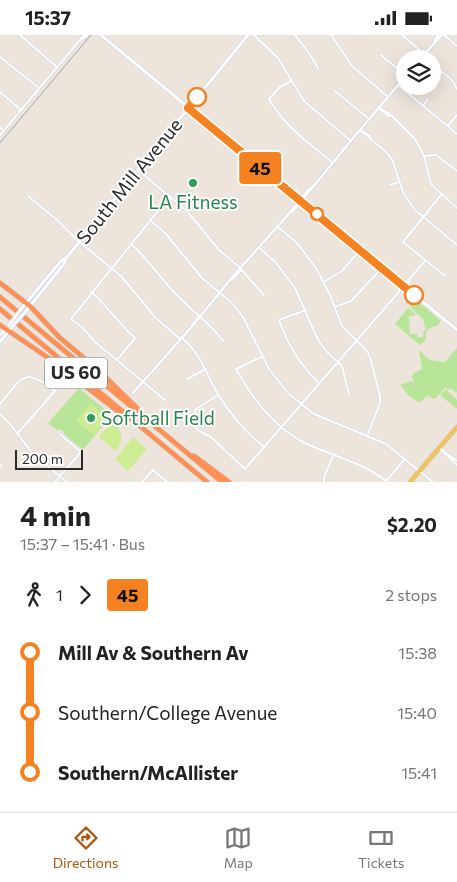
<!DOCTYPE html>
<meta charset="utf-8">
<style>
body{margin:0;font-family:Commissioner,sans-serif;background:#f6f6f6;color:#222;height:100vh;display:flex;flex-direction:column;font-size:19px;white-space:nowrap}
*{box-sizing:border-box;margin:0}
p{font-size:16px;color:#767676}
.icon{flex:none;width:28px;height:28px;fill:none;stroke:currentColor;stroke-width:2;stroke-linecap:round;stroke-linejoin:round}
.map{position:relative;height:447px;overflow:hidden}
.drawer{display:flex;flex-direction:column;background:#fff;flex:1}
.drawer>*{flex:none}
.badge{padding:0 10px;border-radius:4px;font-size:18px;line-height:32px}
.controls{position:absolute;left:396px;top:15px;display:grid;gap:10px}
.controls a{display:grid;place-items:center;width:45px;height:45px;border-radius:50%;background:#fff;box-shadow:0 5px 20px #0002;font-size:25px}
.scale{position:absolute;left:15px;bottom:12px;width:68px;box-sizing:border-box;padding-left:5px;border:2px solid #2a2a2a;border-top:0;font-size:14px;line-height:18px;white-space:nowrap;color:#2a2a2a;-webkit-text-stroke:4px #fff;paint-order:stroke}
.map>.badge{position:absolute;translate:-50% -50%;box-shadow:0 0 0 2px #fff}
.legs{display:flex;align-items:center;gap:8px;height:55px;padding:0 20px;font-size:16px}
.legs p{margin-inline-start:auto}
.overview{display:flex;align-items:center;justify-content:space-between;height:85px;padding:0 20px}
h1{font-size:28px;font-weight:700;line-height:38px}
ul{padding:0 20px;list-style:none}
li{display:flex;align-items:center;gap:18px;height:60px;font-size:19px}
li i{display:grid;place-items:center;width:8px;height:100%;margin:0 6px;background:currentColor}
li i::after{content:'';width:12px;height:12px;margin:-6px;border:4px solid;border-radius:50%;background:#fff}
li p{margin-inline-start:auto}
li:first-child i{background:linear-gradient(#0000 50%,currentColor 0)}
li:last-child i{background:linear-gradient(currentColor 50%,#0000 0)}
.status{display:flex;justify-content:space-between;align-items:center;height:35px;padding:0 25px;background:#fff;direction:ltr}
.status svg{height:14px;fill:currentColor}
.dock{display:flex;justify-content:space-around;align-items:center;height:70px;border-top:1px solid #e0e0e0;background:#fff;font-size:14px;color:#767676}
.dock a{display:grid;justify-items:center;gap:2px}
.dock .active{color:#b45309}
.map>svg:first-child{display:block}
</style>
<div class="status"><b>15:37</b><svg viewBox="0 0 49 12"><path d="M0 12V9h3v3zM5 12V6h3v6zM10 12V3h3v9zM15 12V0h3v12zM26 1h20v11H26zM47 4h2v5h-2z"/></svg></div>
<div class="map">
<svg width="457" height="447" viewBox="0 0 457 447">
<rect width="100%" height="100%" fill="#ede4dc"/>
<!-- green -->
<path fill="#b8e597" d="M415,264L441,286L437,291C429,292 425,295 426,304L420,310L395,289L408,273L416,280L409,281L410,299H417L418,302H423V297L426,295L423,284L409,271Z
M457,313V356L456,358L450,353L447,356L457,365V374L440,360L445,355L447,356L446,352L435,364L427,361L419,368L408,360L400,350L411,346L414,348L412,341L414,338L422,334L419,315L430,325L445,327Z
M79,353L110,379V382L83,415L66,401L62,395H57L48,388Z"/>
<!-- pitch -->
<path fill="#ceec93" d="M91,368L100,377L103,387L95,400L77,387V385Z
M113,386C123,395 124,405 116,416L100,403V400Z
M133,402L147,414L128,436L115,424Z"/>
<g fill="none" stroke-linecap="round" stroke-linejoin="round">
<!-- minor casing -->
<g stroke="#d1d6e3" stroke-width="3">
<path id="minor" d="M20,0L57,32
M254,0L278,23L304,66L351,106
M295,0L309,18L318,33
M331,0L352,31L388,62
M402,0L424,19
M444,0L457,11
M381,20L405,40
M0,22L39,53
M432,29L452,45L457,54
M291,46L280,52L269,64C284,91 309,108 333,128
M398,50L457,99
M400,51L410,58V60
M335,56L369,84
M0,57L21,75
M423,71L428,64
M379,73L390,79L415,104L424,121L431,149L457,173
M379,73L388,81H391
M448,91L457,80
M0,92L4,96
M360,95L385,116L392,124L403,157L414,174L457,210
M362,96L370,101L371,104
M0,100L84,0
M424,121L436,120L457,136
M139,123L144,127
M138,135L187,176L219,215L239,232L264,260
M390,150L399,147
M441,160L403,207L445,241
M28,161L56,184L76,204L121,241L155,282L180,304
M150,185L166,199L202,243L231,267L243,282L269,334L289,359L314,379L386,409L433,447
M278,192L297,208L316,233L330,260L342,291L367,316L370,322L380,361V368L368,399
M131,209C147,223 158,240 173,256C189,274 209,286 223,306
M260,213L276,228L295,253L318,305L327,317L342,331L349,360
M325,246L342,236L360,215
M404,250L425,226
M91,257C108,271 119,289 135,303L117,325
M335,272L351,266L382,233
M306,275L279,285C288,311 300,330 319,348
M181,302C203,321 205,338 219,361C231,380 245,397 263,411
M261,322L236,334C252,363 273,391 303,407C331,421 361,426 386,446L405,424
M187,344L206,334
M165,365L95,307L82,292L71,284L170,161
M0,369C22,342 24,331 55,356L17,399
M0,379L11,390L33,419L67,447
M192,384L194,391L199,396L211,402L245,434L404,251L408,248L413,239
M192,384L196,374L218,360
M439,413L457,430
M441,414L457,426
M0,429L2,432
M55,447L81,417L60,399
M142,447L153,435L167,447
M324,447V442L334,419"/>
</g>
<!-- tertiary casing -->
<g stroke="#d1d6e3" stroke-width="4">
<path id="tertiary" d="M434,7L438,0
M420,24L442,0
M342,116L405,42
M292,177L350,107
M232,245L240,236
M192,290L210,270
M133,358L195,288L233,241L287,181L309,154L311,153"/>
</g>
<!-- secondary casing -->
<g stroke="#d1d6e3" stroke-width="4.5">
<path id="secondary" d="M101,0L457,295
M80,5L87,0
M22,273L61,226L67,222L248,0
M26,276L64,229L66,223
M0,300L6,293
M0,307L12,292"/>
</g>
<!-- primary casing -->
<g stroke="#c3c3c3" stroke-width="5">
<path id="primary" d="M410,447L457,392"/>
</g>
<!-- motorway casing -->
<g stroke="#c3c3c3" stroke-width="5.5">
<path id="motorway" d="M0,248L30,271L59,302L97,334L137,373
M0,262L222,447
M0,274L207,447
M0,290L47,322L119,377
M194,421L229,447"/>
</g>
<!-- minor -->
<use href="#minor" stroke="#fff" stroke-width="2"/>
<!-- tertiary -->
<use href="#tertiary" stroke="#fff" stroke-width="2.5"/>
<!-- secondary -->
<use href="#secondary" stroke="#fff" stroke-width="3"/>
<!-- primary -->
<use href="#primary" stroke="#f4c35a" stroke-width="4"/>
<!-- motorway -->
<use href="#motorway" stroke="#ff9055" stroke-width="4.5"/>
<!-- rail -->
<path stroke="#9fa4b5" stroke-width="1" d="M0,108L91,0"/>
<!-- secondary-bridge casing -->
<g stroke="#d1d6e3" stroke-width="4.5" stroke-linecap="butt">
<path id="secondary-bridge" d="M9,290L22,273
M12,292L26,276"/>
</g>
<!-- secondary-bridge -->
<use href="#secondary-bridge" stroke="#fff" stroke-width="3"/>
</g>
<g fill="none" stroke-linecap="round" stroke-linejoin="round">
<!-- line-1 casing -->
<g stroke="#fff" stroke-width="11">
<path id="line-1" d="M197,62L188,73L414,260"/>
</g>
<!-- line-1 -->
<use href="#line-1" stroke="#f58220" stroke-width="8"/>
</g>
<!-- markers -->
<g fill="#fff" stroke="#f58220" stroke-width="2.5">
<circle cx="197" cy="62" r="9"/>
<circle cx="317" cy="179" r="6"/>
<circle cx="414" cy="260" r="9"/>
</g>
<g fill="#2e9e5b" stroke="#fff" stroke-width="2">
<circle cx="193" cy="148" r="5"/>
<circle cx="91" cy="383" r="5"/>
</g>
<g text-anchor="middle" stroke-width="4" stroke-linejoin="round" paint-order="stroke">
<!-- shield labels -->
<rect fill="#fff" stroke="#6a6a6a" stroke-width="1" x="45" y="322.5" width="62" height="31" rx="4"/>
<g font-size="18" font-weight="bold" fill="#2a2a2a">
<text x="76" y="344">US 60</text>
</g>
<!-- street labels -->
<g font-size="19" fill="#2a2a2a" stroke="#fff">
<text transform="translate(129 146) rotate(-51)" y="7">South Mill Avenue</text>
</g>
<!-- leisure labels -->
<g font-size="19" fill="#27864d" stroke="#fff">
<text x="193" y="174">LA Fitness</text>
<text x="101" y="390" text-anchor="start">Softball Field</text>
</g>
</g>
</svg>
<div class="controls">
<a><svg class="icon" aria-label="layers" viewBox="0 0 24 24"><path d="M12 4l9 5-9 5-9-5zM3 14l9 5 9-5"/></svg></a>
</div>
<div class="scale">200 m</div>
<b class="badge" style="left:260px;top:133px;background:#f58220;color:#111">45</b>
</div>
<section class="drawer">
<div class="overview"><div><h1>4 min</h1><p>15:37 – 15:41 · Bus</p></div><b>$2.20</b></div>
<div class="legs"><svg class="icon" aria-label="walk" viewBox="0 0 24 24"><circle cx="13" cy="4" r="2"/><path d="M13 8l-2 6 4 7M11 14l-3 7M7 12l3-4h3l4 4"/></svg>1<svg class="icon" aria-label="forward" viewBox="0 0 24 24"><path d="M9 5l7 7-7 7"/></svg><b class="badge" style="background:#f58220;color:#111">45</b><p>2 stops</p></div>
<ul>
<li><i style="color:#f58220"></i><b>Mill Av &amp; Southern Av</b><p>15:38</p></li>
<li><i style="color:#f58220"></i><span>Southern/College Avenue</span><p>15:40</p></li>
<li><i style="color:#f58220"></i><b>Southern/McAllister</b><p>15:41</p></li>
</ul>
</section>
<nav class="dock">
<a class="active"><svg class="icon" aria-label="directions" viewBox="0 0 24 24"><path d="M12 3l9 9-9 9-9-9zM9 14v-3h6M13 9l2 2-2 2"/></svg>Directions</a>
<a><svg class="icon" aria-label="map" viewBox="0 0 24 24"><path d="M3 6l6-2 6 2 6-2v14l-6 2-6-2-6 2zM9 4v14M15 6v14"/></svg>Map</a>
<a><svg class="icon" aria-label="tickets" viewBox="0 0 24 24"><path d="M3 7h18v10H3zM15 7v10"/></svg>Tickets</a>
</nav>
